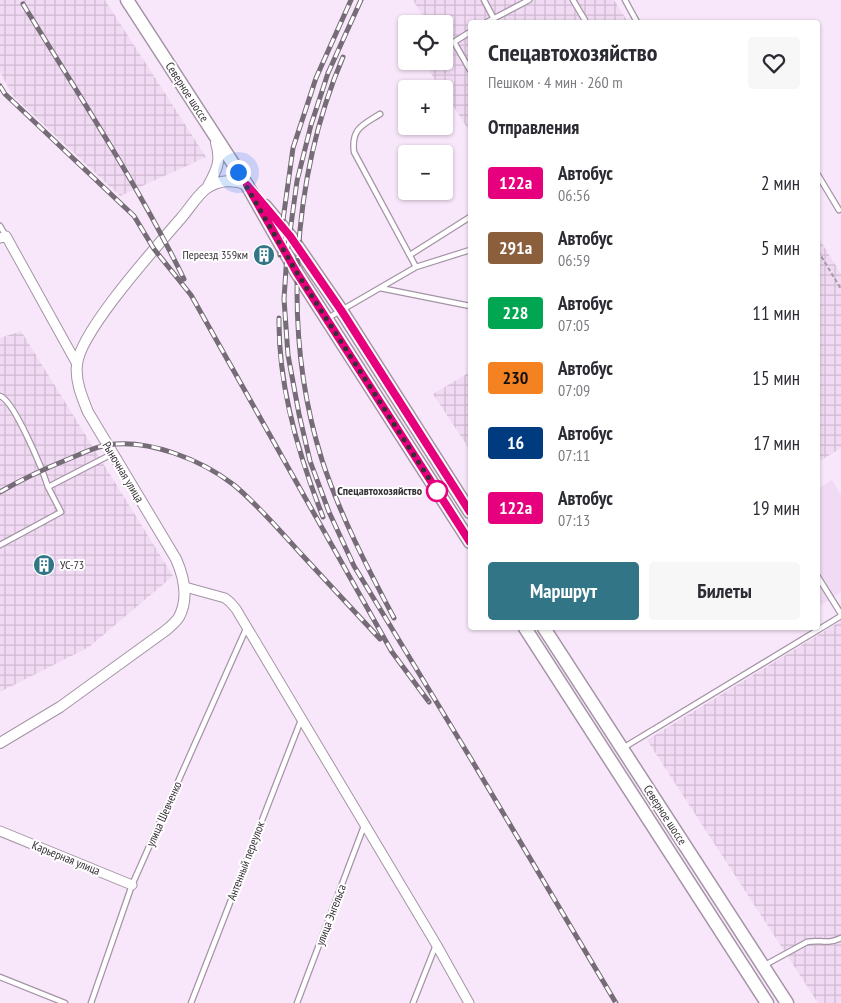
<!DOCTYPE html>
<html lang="ru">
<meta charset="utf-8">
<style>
body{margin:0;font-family:"PT Sans Narrow",sans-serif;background:#f7f7f7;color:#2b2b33;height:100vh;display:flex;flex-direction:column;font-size:19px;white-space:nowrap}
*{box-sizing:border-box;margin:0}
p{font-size:16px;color:#7c7c81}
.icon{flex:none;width:28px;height:28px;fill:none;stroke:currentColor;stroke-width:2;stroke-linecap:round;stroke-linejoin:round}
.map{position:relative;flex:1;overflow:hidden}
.side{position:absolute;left:468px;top:20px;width:352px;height:610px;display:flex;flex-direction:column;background:#fff;border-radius:5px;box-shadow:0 1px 4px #0004}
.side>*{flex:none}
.badge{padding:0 10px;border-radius:4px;font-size:18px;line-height:32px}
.tools{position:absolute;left:398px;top:15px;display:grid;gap:10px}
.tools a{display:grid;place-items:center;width:55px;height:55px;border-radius:5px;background:#fff;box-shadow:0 1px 4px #0004;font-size:25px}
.you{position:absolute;width:25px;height:25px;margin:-12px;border:4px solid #fff;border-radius:50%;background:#1a73e8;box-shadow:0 0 0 8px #1a73e833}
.map>.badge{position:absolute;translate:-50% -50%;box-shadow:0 0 0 2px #fff}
h2{padding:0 20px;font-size:19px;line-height:45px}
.round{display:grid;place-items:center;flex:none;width:52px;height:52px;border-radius:5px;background:#f7f7f7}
.summary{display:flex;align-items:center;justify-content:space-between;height:85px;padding:0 20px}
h1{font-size:24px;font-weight:700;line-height:38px}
.primary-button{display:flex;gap:10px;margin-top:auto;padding:10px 20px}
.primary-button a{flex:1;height:58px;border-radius:5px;background:#327586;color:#fff;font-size:20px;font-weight:700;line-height:58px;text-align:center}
.primary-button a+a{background:#f7f7f7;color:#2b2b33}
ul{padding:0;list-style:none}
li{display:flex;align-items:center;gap:15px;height:65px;padding:0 20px}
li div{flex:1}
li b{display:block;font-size:19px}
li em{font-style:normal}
li .badge{min-width:55px;font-weight:700;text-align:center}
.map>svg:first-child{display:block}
</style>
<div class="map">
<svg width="841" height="1003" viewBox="0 0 841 1003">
<defs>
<pattern id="industrial-grid" width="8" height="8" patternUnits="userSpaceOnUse" patternTransform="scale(1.25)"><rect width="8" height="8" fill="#f1daf3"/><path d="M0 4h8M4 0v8" fill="none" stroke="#cfbbd1"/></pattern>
</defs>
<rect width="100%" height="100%" fill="#f8e7fa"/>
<!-- built -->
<path fill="#f1daf3" d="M832,480L841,495V592L818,607V489Z"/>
<!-- industrial -->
<path fill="url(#industrial-grid)" d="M0,0H105L206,157L120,196L13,96L0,72Z
M413,0H614L628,22H470V132L444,92V89H441L423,61H444V24H428Z
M818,237L841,274V448L818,462Z
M21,331L173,576L89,647L0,692V338Z
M470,372V450L433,394Z
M841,621V1001L838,1003H818L647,740Z"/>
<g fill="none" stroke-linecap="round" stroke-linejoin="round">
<!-- service casing -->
<g stroke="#a494a5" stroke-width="7">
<path id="service" d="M484,0L494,19
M573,0L586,22
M625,0L637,22
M487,22L529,0
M470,32L454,42L470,70
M380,114C363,125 351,128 354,152L416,267
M818,175L839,210
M0,226L6,236
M410,255L470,217
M380,288L470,306
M328,318L416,267L470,250
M0,396C14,400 43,471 48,487
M0,545L61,512L48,487L112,454
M818,577L841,614
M623,748L841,616
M765,965L807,942C820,939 827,945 841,938
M0,977L65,1003
M91,1003L132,885L246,629
M191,1003L301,720
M297,1003L364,826
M413,1003L436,945"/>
</g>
<!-- minor casing -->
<g stroke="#a494a5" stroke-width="11">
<path id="minor" d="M0,238L6,236L77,364
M185,587L225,598L230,602L236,609L436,944L469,1003
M0,831L132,885"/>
</g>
<!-- tertiary casing -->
<g stroke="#a494a5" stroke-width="12">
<path id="tertiary" d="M207,188C216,171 222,162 216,143
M0,743L60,707L165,631C170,627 176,622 179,617C189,598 184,577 176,559L88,412C82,397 75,381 77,365C79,332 159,244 182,217C189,209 199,193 207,188C219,180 234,179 247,185"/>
</g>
<!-- secondary casing -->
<g stroke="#a494a5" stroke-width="15">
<path id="secondary" d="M127,0L247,185L297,273L470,542
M265,206L290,236L341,310L470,512
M525,628L767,1003
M544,628L787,1003"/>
</g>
<!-- path -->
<path stroke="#a79aa8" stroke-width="2" stroke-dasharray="4 2.5" stroke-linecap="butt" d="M818,251L841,289"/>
<!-- service -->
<use href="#service" stroke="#fff" stroke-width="4.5"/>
<!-- minor -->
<use href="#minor" stroke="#fff" stroke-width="9"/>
<!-- tertiary -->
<use href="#tertiary" stroke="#fff" stroke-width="10"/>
<!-- secondary -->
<use href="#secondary" stroke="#fff" stroke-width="12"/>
<!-- rail casing -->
<g stroke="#766c77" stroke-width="5">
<path id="rail" d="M361,0L328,73L311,125L297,181L287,254L284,299L288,355L299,414L310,461L329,512L354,566L471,759L616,1003
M23,4C78,94 137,183 184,279
M343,57C291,179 282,334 322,460C340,515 367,567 394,618
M0,86L5,94L134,216L154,249L191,295L392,652L429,702
M280,255L282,227L293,148L316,78L351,0
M279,318C278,386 298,454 323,517
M0,492C24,478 46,468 71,458C83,453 95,447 107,445C148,438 202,460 234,485C259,506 281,532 303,556C329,584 354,611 380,639"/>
</g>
<!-- rail -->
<use href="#rail" stroke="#fff" stroke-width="3" stroke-dasharray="9" stroke-linecap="butt"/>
</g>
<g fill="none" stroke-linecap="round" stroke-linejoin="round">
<!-- line casing -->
<g stroke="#fff" stroke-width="11">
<path id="line" d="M470,512L341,310L290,236L247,185L297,273L470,542"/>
</g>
<!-- line -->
<use href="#line" stroke="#e6007e" stroke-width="8"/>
<!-- walk -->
<path stroke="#362f36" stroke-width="5" stroke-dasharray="0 9" d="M238,172L297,273L437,491"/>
</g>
<!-- icons -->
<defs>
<g id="building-disc" transform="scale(1.125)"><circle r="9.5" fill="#327586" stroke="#fff"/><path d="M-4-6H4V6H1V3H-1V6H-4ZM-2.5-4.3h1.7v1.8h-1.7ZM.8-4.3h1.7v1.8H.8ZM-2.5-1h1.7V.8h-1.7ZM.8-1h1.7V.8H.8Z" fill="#fff"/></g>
</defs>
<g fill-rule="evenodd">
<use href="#building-disc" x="264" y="255"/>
<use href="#building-disc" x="44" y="565"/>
</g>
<!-- markers -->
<circle fill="#fff" stroke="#e6007e" stroke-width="2.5" cx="437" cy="491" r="10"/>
<g text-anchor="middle" stroke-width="4" stroke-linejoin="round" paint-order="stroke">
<!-- street labels -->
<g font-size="12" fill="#362f36" stroke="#fff">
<text transform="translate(187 92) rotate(57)" y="4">Северное шоссе</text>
<text transform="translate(123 472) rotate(59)" y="4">Рыночная улица</text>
<text transform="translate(164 814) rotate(-66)" y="4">улица Шевченко</text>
<text transform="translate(665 815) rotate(57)" y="4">Северное шоссе</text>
<text transform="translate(66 858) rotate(22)" y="4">Карьерная улица</text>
<text transform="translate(246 861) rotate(-69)" y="4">Антенный переулок</text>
<text transform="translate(331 915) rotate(-69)" y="4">улица Энгельса</text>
</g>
<!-- poi labels -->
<g font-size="12" fill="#362f36" stroke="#fff" text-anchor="end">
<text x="248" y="259">Переезд 359км</text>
<text x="60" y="569" text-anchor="start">УС-73</text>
</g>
<!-- stop labels -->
<g font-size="12" font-weight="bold" fill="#362f36" stroke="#fff" text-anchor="end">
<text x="422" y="495">Спецавтохозяйство</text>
</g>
</g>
</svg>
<div class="tools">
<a><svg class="icon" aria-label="locate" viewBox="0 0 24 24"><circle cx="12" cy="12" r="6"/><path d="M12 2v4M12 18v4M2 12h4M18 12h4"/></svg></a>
<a>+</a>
<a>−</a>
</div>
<div class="you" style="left:238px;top:172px"></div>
<section class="side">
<div class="summary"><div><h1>Спецавтохозяйство</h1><p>Пешком · 4 мин · 260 m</p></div><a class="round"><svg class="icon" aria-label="heart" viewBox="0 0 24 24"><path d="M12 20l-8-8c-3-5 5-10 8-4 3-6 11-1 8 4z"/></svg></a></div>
<h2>Отправления</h2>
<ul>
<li><span class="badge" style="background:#e6007e;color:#fff">122а</span><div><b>Автобус</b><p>06:56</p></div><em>2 мин</em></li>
<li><span class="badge" style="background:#8b5e3c;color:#fff">291а</span><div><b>Автобус</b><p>06:59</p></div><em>5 мин</em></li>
<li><span class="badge" style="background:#00a651;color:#fff">228</span><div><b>Автобус</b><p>07:05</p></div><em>11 мин</em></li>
<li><span class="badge" style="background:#f58220;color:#111">230</span><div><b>Автобус</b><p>07:09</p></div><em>15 мин</em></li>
<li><span class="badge" style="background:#003b80;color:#fff">16</span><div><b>Автобус</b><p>07:11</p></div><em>17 мин</em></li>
<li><span class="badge" style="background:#e6007e;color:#fff">122а</span><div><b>Автобус</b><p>07:13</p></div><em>19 мин</em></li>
</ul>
<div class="primary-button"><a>Маршрут</a><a>Билеты</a></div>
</section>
</div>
